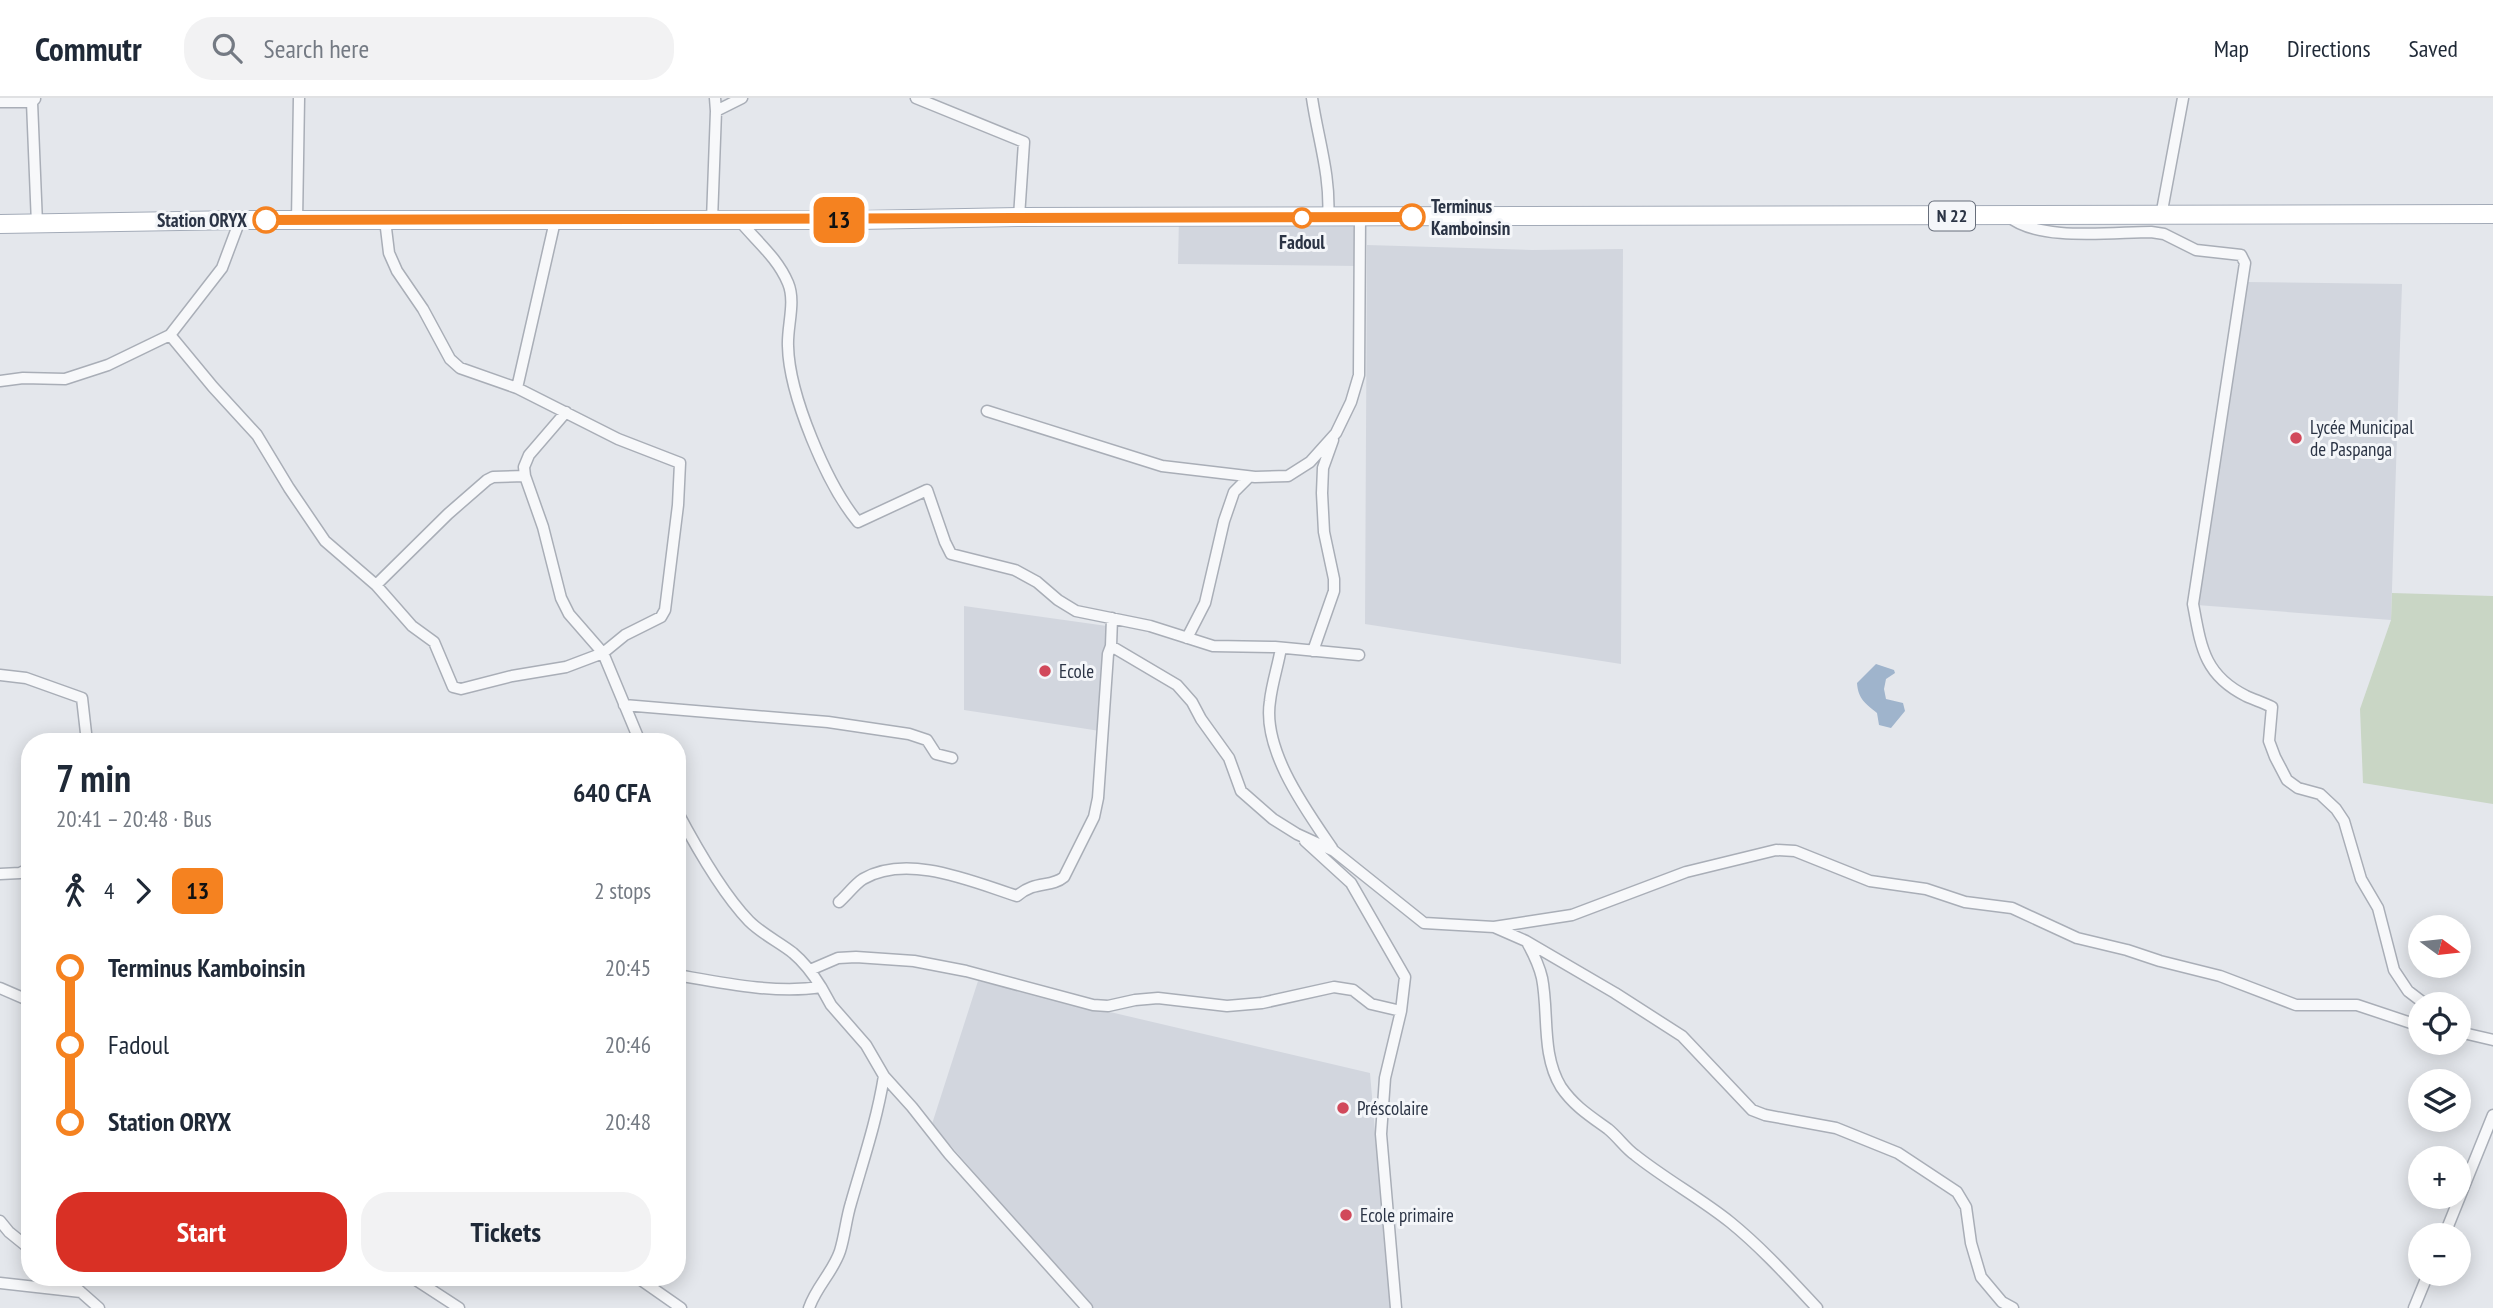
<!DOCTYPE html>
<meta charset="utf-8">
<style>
body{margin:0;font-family:"PT Sans Narrow",sans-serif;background:#f2f2f3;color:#1f2937;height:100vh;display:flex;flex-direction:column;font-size:26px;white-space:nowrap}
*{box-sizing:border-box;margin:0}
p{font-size:23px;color:#747a83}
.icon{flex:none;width:38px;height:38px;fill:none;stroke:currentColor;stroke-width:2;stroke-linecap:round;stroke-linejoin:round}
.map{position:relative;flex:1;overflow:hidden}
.sheet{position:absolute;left:21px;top:635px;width:665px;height:553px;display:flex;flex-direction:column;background:#fff;border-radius:28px;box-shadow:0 4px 18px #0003}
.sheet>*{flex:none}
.badge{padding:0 14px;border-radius:10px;font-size:24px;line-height:46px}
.needle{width:46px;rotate:105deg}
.tools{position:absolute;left:2408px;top:817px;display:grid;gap:14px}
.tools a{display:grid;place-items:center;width:63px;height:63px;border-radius:50%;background:#fff;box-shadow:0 4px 18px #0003;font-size:35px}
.map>.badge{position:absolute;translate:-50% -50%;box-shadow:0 0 0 4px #fff}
.legs{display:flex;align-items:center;gap:10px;height:77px;padding:0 35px;font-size:23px}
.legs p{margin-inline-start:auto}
.head{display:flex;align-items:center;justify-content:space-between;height:119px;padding:0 35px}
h1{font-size:38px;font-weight:700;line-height:52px}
.primary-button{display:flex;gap:14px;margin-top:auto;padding:14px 35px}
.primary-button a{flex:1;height:80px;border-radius:28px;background:#d93025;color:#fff;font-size:28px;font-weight:700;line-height:80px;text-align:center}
.primary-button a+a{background:#f2f2f3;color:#1f2937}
ul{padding:0 35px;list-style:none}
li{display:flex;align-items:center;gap:24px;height:77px;font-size:26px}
li i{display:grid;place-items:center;width:10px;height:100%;margin:0 9px;background:currentColor}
li i::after{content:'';width:18px;height:18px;margin:-9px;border:5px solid;border-radius:50%;background:#fff}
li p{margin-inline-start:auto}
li:first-child i{background:linear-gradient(#0000 50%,currentColor 0)}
li:last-child i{background:linear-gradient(currentColor 50%,#0000 0)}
header{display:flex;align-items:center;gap:42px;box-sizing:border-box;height:98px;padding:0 35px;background:#fff;border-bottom:2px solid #e0e1e3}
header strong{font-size:33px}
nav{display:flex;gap:38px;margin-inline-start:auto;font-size:24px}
.search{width:490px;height:63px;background:#f2f2f3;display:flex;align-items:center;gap:18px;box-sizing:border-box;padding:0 24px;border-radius:28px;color:#747a83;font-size:26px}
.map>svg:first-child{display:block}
</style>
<header>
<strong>Commutr</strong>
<div class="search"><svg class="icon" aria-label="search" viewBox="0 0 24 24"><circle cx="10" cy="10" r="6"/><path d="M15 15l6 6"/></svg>Search here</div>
<nav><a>Map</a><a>Directions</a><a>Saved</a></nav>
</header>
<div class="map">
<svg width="2493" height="1210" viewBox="0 0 2493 1210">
<rect width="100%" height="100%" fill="#e4e7ec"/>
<!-- built -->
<path fill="#d2d6de" d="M1179,119L1360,120V168L1178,166Z
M1367,147L1532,152L1623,151L1621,566L1365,526Z
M2247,184L2402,186L2391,522L2197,507Z
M964,508L1107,528L1100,633L964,612Z
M978,883L1370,975L1390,1210H1092L932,1026Z"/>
<!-- green -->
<path fill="#c9d6c5" d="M2392,495L2493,498V706L2363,685L2360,611L2391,522Z"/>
<!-- water -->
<path fill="#9fb4cc" d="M1876,566L1894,572L1895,575L1886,581L1884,591L1886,601L1903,605L1905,613L1891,630L1879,627L1877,615C1866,606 1858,601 1857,585Z"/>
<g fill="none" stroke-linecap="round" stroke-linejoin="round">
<!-- street casing -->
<g stroke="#a9aeb7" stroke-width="13">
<path id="street" d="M916,0L1024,44L1019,119
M1312,0C1318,41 1331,78 1328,120
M0,4H32L35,1
M32,4L37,126
M716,13L742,0
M2008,118C2038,144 2113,134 2151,134L2164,136L2196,152L2241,157L2245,165L2193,506C2201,549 2204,577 2246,598C2255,602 2264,605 2272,609L2269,643L2275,659L2287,682L2298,690L2320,696L2336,711L2344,723L2361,781L2378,810L2394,872L2408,893L2425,906
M2161,118L2183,0
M385,122L389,155L397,173L423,211L450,261L460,270L517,290
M712,122L716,13L715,0
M739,122C756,143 777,159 788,185C796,204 787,228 788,248C789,297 827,387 858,424L927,392L945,444L951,456L1015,472L1037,484L1058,502L1076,513L1150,528L1213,548L1275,549L1359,557
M297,123L299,0
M170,237L213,289L257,337L289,390L325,443L376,487L412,528L434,544L453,589L461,591L512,578L566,569L603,555L625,537L661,519L665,512L678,407L680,365L618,341L517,290L555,123
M0,283L23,280L65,281L108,267L170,237L222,170L240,122
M987,313L1162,368L1255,379L1288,378L1310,364L1336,335L1351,304L1359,277L1360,120
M566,314L529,357L524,369L525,378L543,429L561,500L569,516L603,555L640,644
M376,487L448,416L487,382L493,379L525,378
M1112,520L1111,548L1177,587L1192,604L1201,621L1229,660L1241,693L1273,721L1297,736L1334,753L1424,825L1494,829L1526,843L1615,895L1682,938L1752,1012L1765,1017L1836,1030L1898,1055L1957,1094L1966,1109L1971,1145L1981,1179L2002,1204L2013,1210
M1187,540L1205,505L1224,423L1234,394L1249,379
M1281,550C1278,568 1272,585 1270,603C1262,652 1306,712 1332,750
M1313,553L1334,493V481L1324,434L1322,395L1323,370L1333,342
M0,577L26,580L82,600L87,644
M624,607L828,624L909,636L927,642L936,656L952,660
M677,713C695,747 722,795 749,823C762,836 779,844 793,855C805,865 813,876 821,889
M1305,743L1351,785L1405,879L1401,913L1385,980L1381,1036L1396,1210
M0,776L20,775L30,770
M839,804C847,797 855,786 863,781C908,755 973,784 1017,798C1035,782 1051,790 1064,779L1094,719L1098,700L1108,556L1111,548
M1494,829L1572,817L1686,774L1776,752L1795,753L1870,783L1926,791L1965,804L2012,810L2077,840L2127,852L2160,863L2220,878L2296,907H2357L2420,928
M1528,846C1534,857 1539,867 1542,880C1549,915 1541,956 1561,989C1574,1008 1590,1018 1608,1031C1618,1039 1625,1050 1635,1057C1665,1081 1700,1100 1730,1124C1762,1150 1789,1180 1817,1210
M810,872L838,860L856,859L914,863L966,873L1093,907L1108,908L1135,902L1158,900L1227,908L1262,905L1334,889L1353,892L1371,906L1401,913
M677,877C723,885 775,896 821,889L831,907L866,947L884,978L912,1009L949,1056L1087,1210
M0,890L30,903
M2459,934L2493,942
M0,1123L9,1134L30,1151
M2444,1138L2493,1017
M65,1180L99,1210
M413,1180L459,1210
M638,1180L681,1210
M0,1185L81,1194
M809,1210C816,1189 833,1174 840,1153C845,1137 846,1121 851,1105C863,1063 877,1022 884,978
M2414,1210L2428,1176"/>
</g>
<!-- primary casing -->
<g stroke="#a3abb8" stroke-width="20">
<path id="primary" d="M0,126L240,122H859L1019,119L2493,116"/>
</g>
<!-- street -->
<use href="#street" stroke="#f7f8fa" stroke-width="10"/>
<!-- primary -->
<use href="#primary" stroke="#fff" stroke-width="18"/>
</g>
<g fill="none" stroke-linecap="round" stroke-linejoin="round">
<!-- line-1 casing -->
<g stroke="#fff" stroke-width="16">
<path id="line-1" d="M266,122L1412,119"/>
</g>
<!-- line-1 -->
<use href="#line-1" stroke="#f58220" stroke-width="10"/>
</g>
<!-- markers -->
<g fill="#fff" stroke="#f58220" stroke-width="3.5">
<circle cx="1412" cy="119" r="12"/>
<circle cx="1302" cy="120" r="9"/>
<circle cx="266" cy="122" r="12"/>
</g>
<g fill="#d1495b" stroke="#f4f6f9" stroke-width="2.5">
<circle cx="2296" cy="340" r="7"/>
<circle cx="1045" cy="573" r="7"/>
<circle cx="1343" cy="1010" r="7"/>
<circle cx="1346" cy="1117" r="7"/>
</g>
<g text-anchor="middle" stroke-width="6" stroke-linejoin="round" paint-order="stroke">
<!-- shield labels -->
<rect fill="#f4f6f9" stroke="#676e7b" stroke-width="2" x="1929" y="103.5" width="46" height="29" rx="5"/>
<g font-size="18" font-weight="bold" fill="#2b3445">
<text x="1952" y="124">N 22</text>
</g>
<!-- stop labels -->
<g font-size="19" font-weight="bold" fill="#2b3445" stroke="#f4f6f9" text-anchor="start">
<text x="1431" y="115">Terminus<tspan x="1431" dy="22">Kamboinsin</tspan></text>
<text x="247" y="129" text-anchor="end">Station ORYX</text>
<text x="1302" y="151" text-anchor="middle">Fadoul</text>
</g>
<!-- poi labels -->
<g font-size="19" fill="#2b3445" stroke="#f4f6f9" text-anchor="start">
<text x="2310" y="336">Lycée Municipal<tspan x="2310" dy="22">de Paspanga</tspan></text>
<text x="1059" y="580">Ecole</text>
<text x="1357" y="1017">Préscolaire</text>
<text x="1360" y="1124">Ecole primaire</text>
</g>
</g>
</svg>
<div class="tools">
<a><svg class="needle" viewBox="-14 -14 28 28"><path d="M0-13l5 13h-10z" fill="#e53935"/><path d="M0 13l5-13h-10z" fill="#747a83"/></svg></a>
<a><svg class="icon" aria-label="locate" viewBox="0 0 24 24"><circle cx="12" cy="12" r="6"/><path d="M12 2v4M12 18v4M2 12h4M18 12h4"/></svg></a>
<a><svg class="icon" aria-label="layers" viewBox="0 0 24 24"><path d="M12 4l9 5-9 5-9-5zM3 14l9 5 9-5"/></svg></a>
<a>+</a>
<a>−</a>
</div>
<b class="badge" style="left:839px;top:122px;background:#f58220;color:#111">13</b>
<section class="sheet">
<div class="head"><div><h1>7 min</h1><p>20:41 – 20:48 · Bus</p></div><b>640 CFA</b></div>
<div class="legs"><svg class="icon" aria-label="walk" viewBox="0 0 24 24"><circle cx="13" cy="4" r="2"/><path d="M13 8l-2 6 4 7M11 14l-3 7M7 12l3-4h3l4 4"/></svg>4<svg class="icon" aria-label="forward" viewBox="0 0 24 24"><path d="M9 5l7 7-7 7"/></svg><b class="badge" style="background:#f58220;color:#111">13</b><p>2 stops</p></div>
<ul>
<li><i style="color:#f58220"></i><b>Terminus Kamboinsin</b><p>20:45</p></li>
<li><i style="color:#f58220"></i><span>Fadoul</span><p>20:46</p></li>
<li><i style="color:#f58220"></i><b>Station ORYX</b><p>20:48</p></li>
</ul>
<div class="primary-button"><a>Start</a><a>Tickets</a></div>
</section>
</div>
